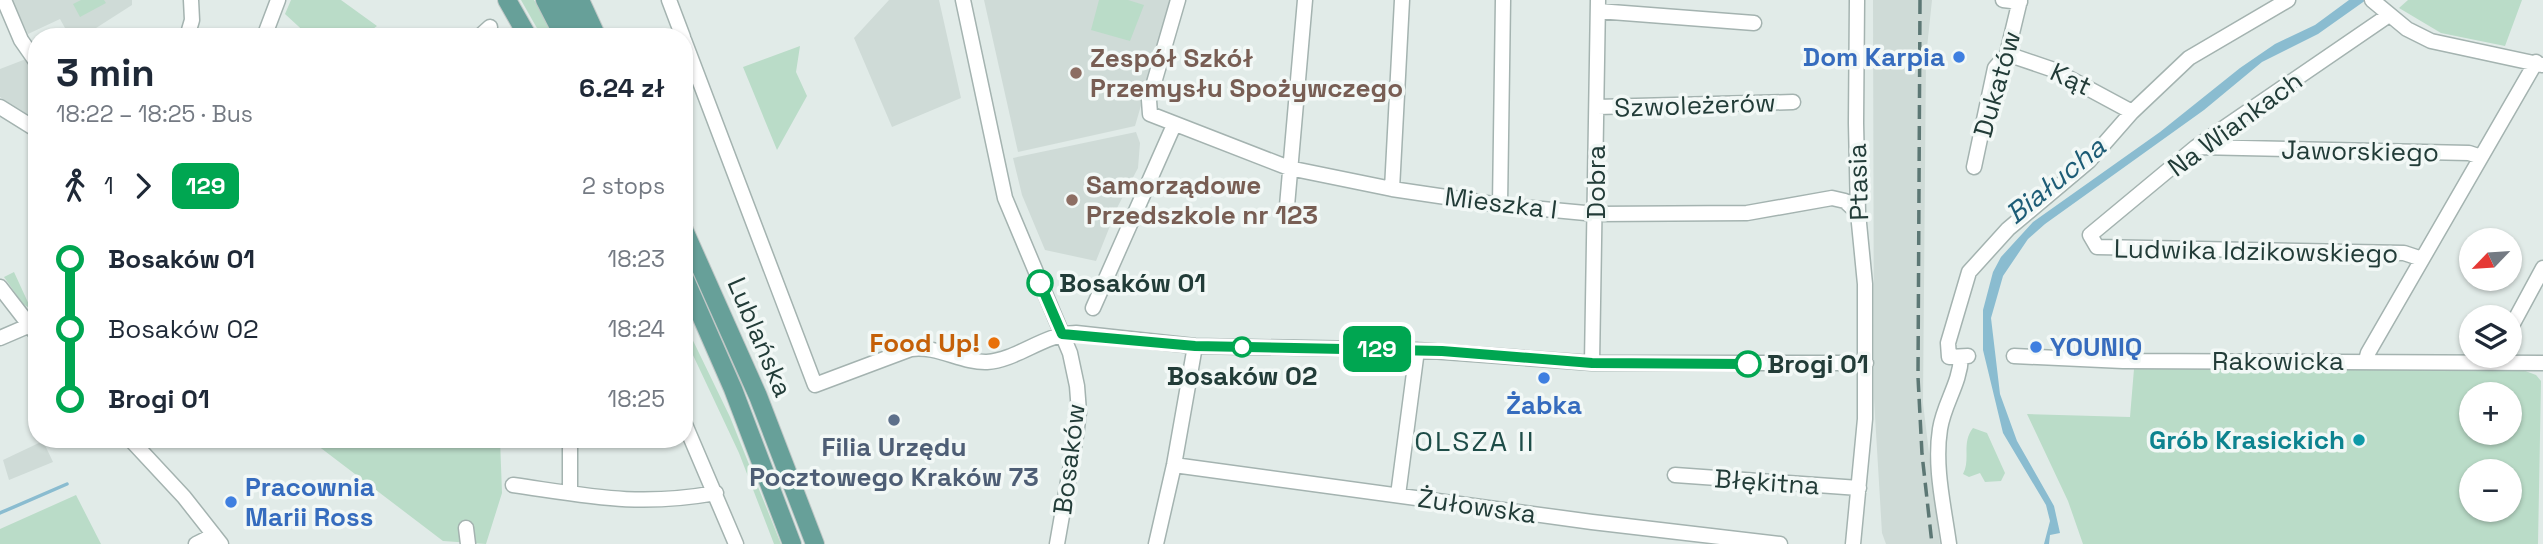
<!DOCTYPE html>
<meta charset="utf-8">
<style>
body{margin:0;font-family:"Space Grotesk",sans-serif;background:#f2f2f3;color:#1f2937;height:100vh;display:flex;flex-direction:column;font-size:26px;white-space:nowrap}
*{box-sizing:border-box;margin:0}
p{font-size:23px;color:#747a83}
.icon{flex:none;width:38px;height:38px;fill:none;stroke:currentColor;stroke-width:2;stroke-linecap:round;stroke-linejoin:round}
.map{position:relative;flex:1;overflow:hidden}
.panel{position:absolute;left:28px;top:28px;width:665px;height:420px;display:flex;flex-direction:column;background:#fff;border-radius:28px;box-shadow:0 2px 5px #0004}
.panel>*{flex:none}
.badge{padding:0 14px;border-radius:10px;font-size:24px;line-height:46px}
.needle{width:46px;rotate:245deg}
.tools{position:absolute;left:2459px;top:228px;display:grid;gap:14px}
.tools a{display:grid;place-items:center;width:63px;height:63px;border-radius:50%;background:#fff;box-shadow:0 2px 5px #0004;font-size:35px}
.map>.badge{position:absolute;translate:-50% -50%;box-shadow:0 0 0 4px #fff}
.legs{display:flex;align-items:center;gap:10px;height:77px;padding:0 28px;font-size:23px}
.legs p{margin-inline-start:auto}
.head{display:flex;align-items:center;justify-content:space-between;height:119px;padding:0 28px}
h1{font-size:38px;font-weight:600;line-height:52px}
ul{padding:0 28px;list-style:none}
li{display:flex;align-items:center;gap:24px;height:70px;font-size:26px}
li i{display:grid;place-items:center;width:10px;height:100%;margin:0 9px;background:currentColor}
li i::after{content:'';width:18px;height:18px;margin:-9px;border:5px solid;border-radius:50%;background:#fff}
li p{margin-inline-start:auto}
li:first-child i{background:linear-gradient(#0000 50%,currentColor 0)}
li:last-child i{background:linear-gradient(currentColor 50%,#0000 0)}
.map>svg:first-child{display:block}
</style>
<div class="map">
<svg width="2543" height="544" viewBox="0 0 2543 544">
<rect width="100%" height="100%" fill="#e1ebe8"/>
<!-- built -->
<path fill="#cfdbd7" d="M12,0H132V5L82,37H70L60,19L28,34Z
M889,0H939L961,98L892,127L854,38Z
M984,0H1172L1135,126L1018,152Z
M1873,0H1932L1926,57L1923,403L1940,544H1886L1882,533L1874,399Z
M26,59L37,81V120L0,97V69Z
M1136,132L1140,143L1138,168L1118,206L1096,261L1045,250L1022,195L1013,158Z
M43,441L53,462L9,480L3,460Z"/>
<!-- green -->
<path fill="#badcc8" fill-rule="evenodd" d="M81,0H104L106,3L80,17L73,4Z
M291,0H341L377,26L362,37H310L285,14Z
M521,0H534L557,37H542Z
M1099,0H1128L1144,5L1130,41L1091,30Z
M2408,0H2522L2505,46L2441,33L2399,8Z
M800,46L796,72L807,96L777,150L743,67Z
M14,272L31,309L23,304L4,277Z
M684,322L730,417L781,544H774L739,453L684,336Z
M2134,369H2520L2536,375L2541,381L2538,544H2083L2068,501L2027,414L2130,417ZM2471,394H2510V432H2471ZM2471,471H2510V509H2471Z
M1973,428L1987,433L2005,473L2001,481L1985,482L1980,473L1969,477L1963,474C1971,459 1961,443 1973,428Z
M309,439H500L502,493L486,544L443,541Z
M76,495L101,544H0V529Z"/>
<!-- water -->
<path fill="#8abcd0" d="M2349,0H2366L2318,34L2262,62L2204,110L2045,224L2028,239L2003,276L1991,318L2000,394L2017,441L2054,506L2060,533L2050,535L2049,544H2044L2050,521L2046,505L2003,433L1983,350V310L1993,272L2001,257L2033,222L2160,132L2240,68L2275,44L2315,25Z"/>
<g fill="none" stroke-linecap="round" stroke-linejoin="round">
<!-- stream -->
<path stroke="#8abcd0" stroke-width="3.5" d="M494,37L499,32
M0,513L67,484"/>
<!-- minor casing -->
<g stroke="#a4b3b0" stroke-width="17">
<path id="minor" d="M4,0L21,40L37,63
M669,0L683,37
M963,0L1005,198L1070,353L1077,386L1079,412L1076,436L1057,544
M1178,0L1149,100L1150,114L1289,168L1392,189L1500,205L1596,214L1747,213L1832,198L1845,201L1858,213
M2003,0L2020,2
M2372,0L2407,29L2431,41L2542,65
M1598,11L1754,23
M2389,15L2196,147L2090,235L2097,247L2404,253L2422,259
M187,37L192,20L191,0
M264,37L278,0
M479,37L490,27
M684,40L815,385L911,349C937,345 962,363 987,362C1017,360 1044,334 1076,333L1195,346L1417,350L1592,363H1866
M2007,54L2054,70L2132,112
M0,107L37,130
M1597,107L1793,102
M2197,147L2469,153L2481,157
M1974,167L1995,68L2007,54L2020,0
M1392,189L1402,0
M1500,205L1503,0
M1287,206L1305,0
M0,287L37,335
M1093,308L1174,125
M2510,329L2543,268
M0,338L35,323
M1968,356L1949,357L1948,343L1969,272L2008,229L2089,161L2132,112L2189,58L2288,0
M2014,356L2123,361L2543,363
M2366,360L2368,353L2536,62
M1592,363L1598,0
M684,422L736,544
M130,439L184,497L221,544
M570,439V493
M1174,465L1592,522L1780,544
M1675,475L1859,488
M513,485C590,496 637,507 716,493
M1398,495L1417,350
M466,528L468,544
M196,544L214,535
M1156,544L1174,465L1195,346
M1853,544L1865,419V284L1858,213L1856,123L1857,0
M1949,544C1944,507 1934,467 1940,429C1944,403 1960,384 1961,357"/>
</g>
<!-- major casing -->
<g stroke="#c1c8c7" stroke-width="20">
<path id="major" d="M507,0L528,37
M545,0L564,37
M561,0L581,37
M580,0L597,37
M684,230L758,396L815,544
M684,277L733,389L792,544"/>
</g>
<!-- minor -->
<use href="#minor" stroke="#fff" stroke-width="14"/>
<!-- major -->
<use href="#major" stroke="#67a099" stroke-width="18"/>
<!-- rail -->
<path stroke="#5c7774" stroke-width="3.5" stroke-dasharray="14 7" stroke-linecap="butt" d="M1920,0L1918,377L1922,454L1932,544"/>
</g>
<g fill="none" stroke-linecap="round" stroke-linejoin="round">
<!-- line-1 casing -->
<g stroke="#fff" stroke-width="16">
<path id="line-1" d="M1040,283L1062,334L1195,346L1442,351L1592,363L1748,364"/>
</g>
<!-- line-1 -->
<use href="#line-1" stroke="#00a651" stroke-width="10"/>
</g>
<!-- markers -->
<g fill="#3f7fe0" stroke="#f2f8f6" stroke-width="2.5">
<circle cx="1959" cy="57" r="7"/>
<circle cx="2036" cy="347" r="7"/>
<circle cx="1544" cy="378" r="7"/>
<circle cx="231" cy="502" r="7"/>
</g>
<g fill="#8d6e63" stroke="#f2f8f6" stroke-width="2.5">
<circle cx="1076" cy="73" r="7"/>
<circle cx="1072" cy="200" r="7"/>
</g>
<g fill="#fff" stroke="#00a651" stroke-width="3.5">
<circle cx="1040" cy="283" r="12"/>
<circle cx="1242" cy="347" r="9"/>
<circle cx="1748" cy="364" r="12"/>
</g>
<circle fill="#e8710a" stroke="#f2f8f6" stroke-width="2.5" cx="994" cy="343" r="7"/>
<circle fill="#5c6f8a" stroke="#f2f8f6" stroke-width="2.5" cx="894" cy="420" r="7"/>
<circle fill="#0f9aa8" stroke="#f2f8f6" stroke-width="2.5" cx="2359" cy="440" r="7"/>
<g text-anchor="middle" stroke-width="7" stroke-linejoin="round" paint-order="stroke">
<!-- shop labels -->
<g font-size="26" font-weight="bold" fill="#366cbe" stroke="#f2f8f6" text-anchor="start">
<text x="1945" y="66" text-anchor="end">Dom Karpia</text>
<text x="2050" y="356">YOUNIQ</text>
<text x="1544" y="414" text-anchor="middle">Żabka</text>
<text x="245" y="496">Pracownia<tspan x="245" dy="30">Marii Ross</tspan></text>
</g>
<!-- education labels -->
<g font-size="26" font-weight="bold" fill="#785e54" stroke="#f2f8f6" text-anchor="start">
<text x="1090" y="67">Zespół Szkół<tspan x="1090" dy="30">Przemysłu Spożywczego</tspan></text>
<text x="1086" y="194">Samorządowe<tspan x="1086" dy="30">Przedszkole nr 123</tspan></text>
</g>
<!-- street labels -->
<g font-size="26" fill="#223c38" stroke="#f2f8f6">
<text transform="translate(2071 79) rotate(25)" y="9">Kąt</text>
<text transform="translate(1997 84) rotate(-74)" y="9">Dukatów</text>
<text transform="translate(1695 105) rotate(-2)" y="9">Szwoleżerów</text>
<text transform="translate(2235 124) rotate(-36)" y="9">Na Wiankach</text>
<text transform="translate(2360 151) rotate(1)" y="9">Jaworskiego</text>
<text transform="translate(1596 182) rotate(-90)" y="9">Dobra</text>
<text transform="translate(1858 182) rotate(-92)" y="9">Ptasia</text>
<text transform="translate(1501 203) rotate(7)" y="9">Mieszka I</text>
<text transform="translate(2256 251) rotate(1)" y="9">Ludwika Idzikowskiego</text>
<text transform="translate(760 337) rotate(67)" y="9">Lublańska</text>
<text x="2278" y="370">Rakowicka</text>
<text transform="translate(1069 459) rotate(-83)" y="9">Bosaków</text>
<text transform="translate(1767 482) rotate(4)" y="9">Błękitna</text>
<text transform="translate(1477 506) rotate(8)" y="9">Żułowska</text>
</g>
<!-- stop labels -->
<g font-size="26" font-weight="bold" fill="#223c38" stroke="#f2f8f6" text-anchor="start">
<text x="1059" y="292">Bosaków 01</text>
<text x="1767" y="373">Brogi 01</text>
<text x="1242" y="385" text-anchor="middle">Bosaków 02</text>
</g>
<!-- food labels -->
<g font-size="26" font-weight="bold" fill="#c56008" stroke="#f2f8f6" text-anchor="end">
<text x="980" y="352">Food Up!</text>
</g>
<!-- culture labels -->
<g font-size="26" font-weight="bold" fill="#0d838f" stroke="#f2f8f6" text-anchor="end">
<text x="2345" y="449">Grób Krasickich</text>
</g>
<!-- service labels -->
<g font-size="26" font-weight="bold" fill="#4e5e75" stroke="#f2f8f6">
<text x="894" y="456">Filia Urzędu<tspan x="894" dy="30">Pocztowego Kraków 73</tspan></text>
</g>
<!-- water labels -->
<g font-size="28" font-style="italic" fill="#1d5c76" stroke="#f2f8f6">
<text transform="translate(2055 180) rotate(-39)" y="10">Białucha</text>
</g>
<!-- neighbourhood labels -->
<g font-size="28" letter-spacing="2" fill="#1e4d48" stroke="#f2f8f6">
<text x="1475" y="451">OLSZA II</text>
</g>
</g>
</svg>
<div class="tools">
<a><svg class="needle" viewBox="-14 -14 28 28"><path d="M0-13l5 13h-10z" fill="#e53935"/><path d="M0 13l5-13h-10z" fill="#747a83"/></svg></a>
<a><svg class="icon" aria-label="layers" viewBox="0 0 24 24"><path d="M12 4l9 5-9 5-9-5zM3 14l9 5 9-5"/></svg></a>
<a>+</a>
<a>−</a>
</div>
<b class="badge" style="left:1377px;top:349px;background:#00a651;color:#fff">129</b>
<section class="panel">
<div class="head"><div><h1>3 min</h1><p>18:22 – 18:25 · Bus</p></div><b>6.24 zł</b></div>
<div class="legs"><svg class="icon" aria-label="walk" viewBox="0 0 24 24"><circle cx="13" cy="4" r="2"/><path d="M13 8l-2 6 4 7M11 14l-3 7M7 12l3-4h3l4 4"/></svg>1<svg class="icon" aria-label="forward" viewBox="0 0 24 24"><path d="M9 5l7 7-7 7"/></svg><b class="badge" style="background:#00a651;color:#fff">129</b><p>2 stops</p></div>
<ul>
<li><i style="color:#00a651"></i><b>Bosaków 01</b><p>18:23</p></li>
<li><i style="color:#00a651"></i><span>Bosaków 02</span><p>18:24</p></li>
<li><i style="color:#00a651"></i><b>Brogi 01</b><p>18:25</p></li>
</ul>
</section>
</div>
